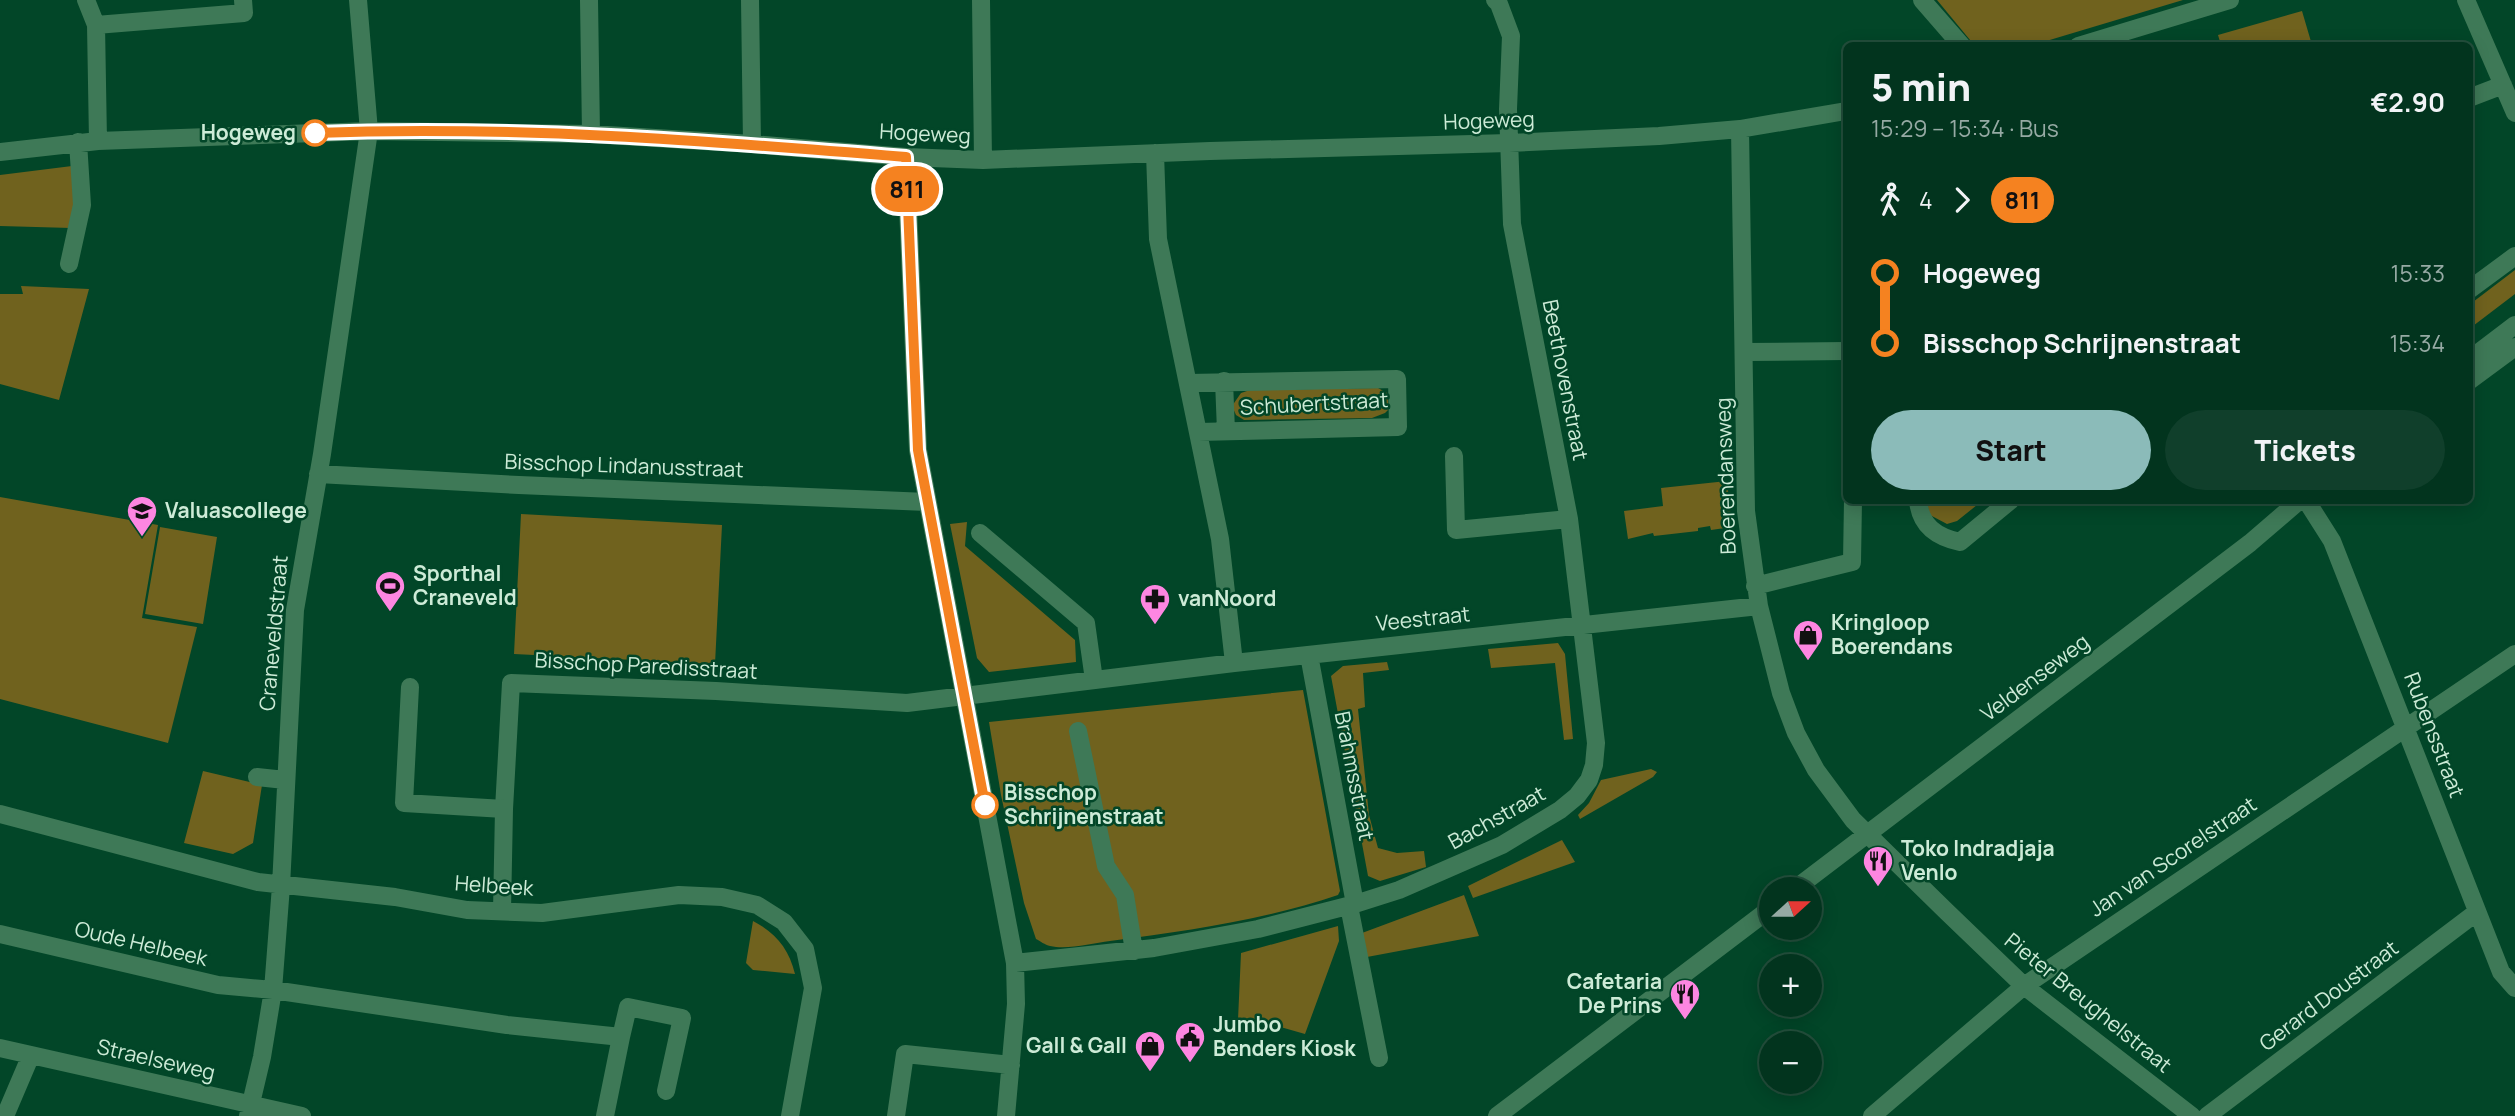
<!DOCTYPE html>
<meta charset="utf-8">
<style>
body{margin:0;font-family:Manrope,sans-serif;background:#103f2b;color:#f1f3f6;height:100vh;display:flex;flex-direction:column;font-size:26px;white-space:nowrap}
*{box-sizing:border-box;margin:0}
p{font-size:23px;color:#96aaa4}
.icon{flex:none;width:38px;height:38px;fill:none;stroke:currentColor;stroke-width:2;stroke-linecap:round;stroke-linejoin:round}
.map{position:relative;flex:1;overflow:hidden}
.drawer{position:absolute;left:1843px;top:42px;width:630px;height:462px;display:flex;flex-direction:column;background:#02341e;border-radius:10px;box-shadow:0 4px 18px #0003,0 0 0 2px #234f3c}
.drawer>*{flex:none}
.badge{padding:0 14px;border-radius:23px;font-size:24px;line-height:46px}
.needle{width:46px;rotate:69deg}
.buttons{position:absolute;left:1759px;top:877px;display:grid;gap:14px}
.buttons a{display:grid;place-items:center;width:63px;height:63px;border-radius:50%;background:#02341e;box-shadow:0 4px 18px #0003,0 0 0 2px #234f3c;font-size:35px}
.map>.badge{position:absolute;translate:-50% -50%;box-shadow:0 0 0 4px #fff}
.legs{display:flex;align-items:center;gap:10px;height:77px;padding:0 28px;font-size:23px}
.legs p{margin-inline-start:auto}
.head{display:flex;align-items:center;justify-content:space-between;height:119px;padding:0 28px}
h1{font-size:38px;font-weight:800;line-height:52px}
.primary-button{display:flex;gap:14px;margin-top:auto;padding:14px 28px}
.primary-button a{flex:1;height:80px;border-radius:42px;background:#8bbbb9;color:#111;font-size:28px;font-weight:800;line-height:80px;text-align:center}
.primary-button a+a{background:#103f2b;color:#f1f3f6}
ul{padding:0 28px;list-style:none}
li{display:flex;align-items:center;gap:24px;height:70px;font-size:26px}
li i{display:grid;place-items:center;width:10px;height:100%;margin:0 9px;background:currentColor}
li i::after{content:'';width:18px;height:18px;margin:-9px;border:5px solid;border-radius:50%;background:#02341e}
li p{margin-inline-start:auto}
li:first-child i{background:linear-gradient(#0000 50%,currentColor 0)}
li:last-child i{background:linear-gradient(currentColor 50%,#0000 0)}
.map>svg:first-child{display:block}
</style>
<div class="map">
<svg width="2515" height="1116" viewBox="0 0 2515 1116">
<rect width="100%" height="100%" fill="#024628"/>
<!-- green -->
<path fill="#70621e" d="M1937,0H2183L2033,45L1975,46Z
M2302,11L2312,45H2221L2218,35Z
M72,166L75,204L71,228L0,226V175Z
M2515,270V294L2469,329V305Z
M21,286L89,289L59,400L0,384V294H23Z
M1378,388L1387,393L1389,409L1385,413L1372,418L1244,420L1236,415L1232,406L1241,393L1250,390Z
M1727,481L1732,527L1711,530L1710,526L1698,528V531L1654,536L1653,533L1628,539L1624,511L1663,506L1661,488Z
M0,497L158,525L142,618L197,627L168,743L0,699Z
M1926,501H1982L1957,521L1947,524L1930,515Z
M521,514L722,525L715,664L514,654Z
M967,522L965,546L1075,640L1076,662L989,672L977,658L950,524Z
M160,527L217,537L203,624L145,614Z
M1558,643L1565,654L1573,739L1564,740L1555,663L1491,668L1488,649Z
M1387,662L1389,670L1363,673L1365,707L1358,709L1369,815L1378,848L1397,853L1424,851L1426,867L1380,881L1368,876L1331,676L1343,666Z
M1303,690L1340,891L1338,895C1264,920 1187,931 1110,941C1092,943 1068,950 1050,946C1045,945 1040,941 1036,939L1024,903L1001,795L989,722Z
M1651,769L1657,772L1653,777L1580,819L1578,815L1589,803L1601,780Z
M203,771L262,785L253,843L233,854L184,843Z
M1562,840L1575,862L1473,898L1468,886Z
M1464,895L1479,936L1367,957L1362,933Z
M753,921C776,933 789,949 795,974L753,970L746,963Z
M1338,926L1339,941L1305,1034L1259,1021L1238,1020L1241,953Z"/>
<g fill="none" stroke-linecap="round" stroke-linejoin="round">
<!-- minor -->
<path stroke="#3e7957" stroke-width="18" d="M86,0L96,25L98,141
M589,0L591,134
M750,0L752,144
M981,0L983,160
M1922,0L1962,46
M2466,0L2515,113
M96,25L244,13L243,0
M2078,46L2230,0
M2469,98L2503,85
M1740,129L1746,511L1759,606L1781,693L1796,733L1816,770L1853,820L1947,912L2024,986L2192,1116
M0,152L98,141L369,131L591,134L752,144L906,157L983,160L1210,151L1509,143L1659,136L1740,129L1846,111
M1155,153L1158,239L1220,539L1234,663
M906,157L918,450L1015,963L1016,1004L1006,1116
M69,264L82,205L78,142
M2469,290L2515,256
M1745,352L1846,351
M2469,360L2515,325
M1224,381L1226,431
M2469,381L2515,347
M1188,383L1397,379L1398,427L1198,432
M1454,456L1456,530L1569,519
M318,474L519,485L927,502
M1918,500C1920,526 1937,537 1960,542L2011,500
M2306,500L2332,541L2501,972L2515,988
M980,533L1086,623L1094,680
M1755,586L1852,562L1853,500
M1309,655L1355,904
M410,687L404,803L504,809
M1078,731L1106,866L1125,895L1134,951
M257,777L285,780
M0,814L258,882L395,897L467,910L542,913L679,895L722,897L757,905L784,922L805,949L813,988L790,1116
M1795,889L2250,543L2300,500
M1349,906L1379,1058
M502,911L504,809L511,683L716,691L907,703L1234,663L1759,606
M0,934L218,985L273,990L507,1025L621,1037L605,1116
M1015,963L1154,948L1258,929L1355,904L1399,890L1502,845L1560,810L1577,796L1589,780L1594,765L1596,743L1569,519L1512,224L1508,109L1511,36L1499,4L1495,0
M621,1037L628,1007L682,1018L666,1091
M0,1048L302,1116
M5,1116L31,1055
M248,1116L262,1057L273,990L281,886L295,610L322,454L369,131L358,0
M896,1116L905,1054L1011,1065
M1497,1116L1771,908
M1872,1116L2024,986L2515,654
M2207,1116L2477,912"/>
</g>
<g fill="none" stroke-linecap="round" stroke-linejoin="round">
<!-- line-1 casing -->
<g stroke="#fff" stroke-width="16">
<path id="line-1" d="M315,133C512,125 709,141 906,157L918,450L985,805"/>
</g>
<!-- line-1 -->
<use href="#line-1" stroke="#f58220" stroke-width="10"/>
</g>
<!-- icons -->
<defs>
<g id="school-pin" transform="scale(1.575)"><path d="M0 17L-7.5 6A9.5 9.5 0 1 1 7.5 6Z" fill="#fd86e1" stroke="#024628"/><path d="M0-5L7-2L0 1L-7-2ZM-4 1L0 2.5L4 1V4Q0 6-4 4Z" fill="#111"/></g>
<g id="stadium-pin" transform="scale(1.575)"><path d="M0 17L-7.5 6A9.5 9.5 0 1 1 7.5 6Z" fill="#fd86e1" stroke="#024628"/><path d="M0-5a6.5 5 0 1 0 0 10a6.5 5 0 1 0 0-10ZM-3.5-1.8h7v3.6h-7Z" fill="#111"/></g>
<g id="pharmacy-pin" transform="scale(1.575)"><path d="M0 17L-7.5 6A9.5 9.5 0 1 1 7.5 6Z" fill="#fd86e1" stroke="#024628"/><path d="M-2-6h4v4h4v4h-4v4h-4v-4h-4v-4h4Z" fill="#111"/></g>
<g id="shop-pin" transform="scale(1.575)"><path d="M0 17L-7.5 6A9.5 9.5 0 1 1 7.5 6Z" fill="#fd86e1" stroke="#024628"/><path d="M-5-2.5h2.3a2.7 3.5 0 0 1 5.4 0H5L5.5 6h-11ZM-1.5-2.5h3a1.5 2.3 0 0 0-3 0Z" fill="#111"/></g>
<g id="restaurant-pin" transform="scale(1.575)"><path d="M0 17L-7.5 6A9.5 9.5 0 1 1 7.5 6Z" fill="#fd86e1" stroke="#024628"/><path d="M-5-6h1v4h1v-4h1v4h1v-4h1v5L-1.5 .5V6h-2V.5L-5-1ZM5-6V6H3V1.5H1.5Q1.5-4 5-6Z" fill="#111"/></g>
<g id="civic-pin" transform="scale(1.575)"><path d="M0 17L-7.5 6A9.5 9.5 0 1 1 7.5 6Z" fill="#fd86e1" stroke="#024628"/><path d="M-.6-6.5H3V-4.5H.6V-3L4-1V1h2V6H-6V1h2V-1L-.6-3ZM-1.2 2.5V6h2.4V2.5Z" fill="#111"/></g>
</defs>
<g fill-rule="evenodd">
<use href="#school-pin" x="142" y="511"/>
<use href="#stadium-pin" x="390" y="586"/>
<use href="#pharmacy-pin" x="1155" y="599"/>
<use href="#shop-pin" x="1808" y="635"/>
<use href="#restaurant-pin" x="1878" y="861"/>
<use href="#restaurant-pin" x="1685" y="994"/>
<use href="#civic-pin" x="1190" y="1037"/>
<use href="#shop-pin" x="1150" y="1046"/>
</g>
<!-- markers -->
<g fill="#fff" stroke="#f58220" stroke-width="3.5">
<circle cx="315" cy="133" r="12"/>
<circle cx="985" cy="805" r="12"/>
</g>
<g text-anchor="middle" stroke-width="5" stroke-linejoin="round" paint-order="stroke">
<!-- street labels -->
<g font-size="21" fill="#cdebd7" stroke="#024628">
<text transform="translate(1489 121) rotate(-2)" y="7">Hogeweg</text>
<text transform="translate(925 134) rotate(3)" y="7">Hogeweg</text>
<text transform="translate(1565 380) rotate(79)" y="7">Beethovenstraat</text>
<text transform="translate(1314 404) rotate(-3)" y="7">Schubertstraat</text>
<text transform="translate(624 466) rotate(2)" y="7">Bisschop Lindanusstraat</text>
<text transform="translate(1726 476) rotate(-92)" y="7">Boerendansweg</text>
<text transform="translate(1423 619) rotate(-6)" y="7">Veestraat</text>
<text transform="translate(274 633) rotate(-85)" y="7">Craneveldstraat</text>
<text transform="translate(646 666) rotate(3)" y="7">Bisschop Paredisstraat</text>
<text transform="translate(2035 678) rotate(-37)" y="7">Veldenseweg</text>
<text transform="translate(2434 735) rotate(69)" y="7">Rubensstraat</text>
<text transform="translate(1354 776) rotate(79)" y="7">Brahmsstraat</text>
<text transform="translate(1497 818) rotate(-29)" y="7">Bachstraat</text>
<text transform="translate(2173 857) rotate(-34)" y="7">Jan van Scorelstraat</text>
<text transform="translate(494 886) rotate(4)" y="7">Helbeek</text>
<text transform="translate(141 944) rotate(13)" y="7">Oude Helbeek</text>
<text transform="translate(2329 996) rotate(-37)" y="7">Gerard Doustraat</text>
<text transform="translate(2088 1003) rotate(39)" y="7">Pieter Breughelstraat</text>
<text transform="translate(156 1060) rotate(13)" y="7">Straelseweg</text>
</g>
<!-- stop labels -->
<g font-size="21" font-weight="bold" fill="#cdebd7" stroke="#024628" text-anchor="end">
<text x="296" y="140">Hogeweg</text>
<text x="1004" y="800" text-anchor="start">Bisschop<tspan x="1004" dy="24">Schrijnenstraat</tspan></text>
</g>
<!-- poi labels -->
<g font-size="21" font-weight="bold" fill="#cdebd7" stroke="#024628" text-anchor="start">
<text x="165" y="518">Valuascollege</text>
<text x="413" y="581">Sporthal<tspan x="413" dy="24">Craneveld</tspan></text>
<text x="1178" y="606">vanNoord</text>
<text x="1831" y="630">Kringloop<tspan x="1831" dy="24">Boerendans</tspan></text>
<text x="1901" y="856">Toko Indradjaja<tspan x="1901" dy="24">Venlo</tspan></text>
<text x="1662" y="989" text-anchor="end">Cafetaria<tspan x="1662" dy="24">De Prins</tspan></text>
<text x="1213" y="1032">Jumbo<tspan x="1213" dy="24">Benders Kiosk</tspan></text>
<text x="1127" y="1053" text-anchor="end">Gall &amp; Gall</text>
</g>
</g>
</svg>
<div class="buttons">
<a><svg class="needle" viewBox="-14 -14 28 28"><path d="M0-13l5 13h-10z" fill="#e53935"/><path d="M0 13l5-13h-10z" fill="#96aaa4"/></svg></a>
<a>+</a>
<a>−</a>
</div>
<b class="badge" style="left:907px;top:189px;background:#f58220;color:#111">811</b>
<section class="drawer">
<div class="head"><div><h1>5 min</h1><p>15:29 – 15:34 · Bus</p></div><b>€2.90</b></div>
<div class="legs"><svg class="icon" aria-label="walk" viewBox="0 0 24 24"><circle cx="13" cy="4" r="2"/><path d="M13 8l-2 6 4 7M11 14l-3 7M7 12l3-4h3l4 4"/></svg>4<svg class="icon" aria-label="forward" viewBox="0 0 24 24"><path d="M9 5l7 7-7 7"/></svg><b class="badge" style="background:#f58220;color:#111">811</b></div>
<ul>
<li><i style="color:#f58220"></i><b>Hogeweg</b><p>15:33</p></li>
<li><i style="color:#f58220"></i><b>Bisschop Schrijnenstraat</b><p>15:34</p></li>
</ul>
<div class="primary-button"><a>Start</a><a>Tickets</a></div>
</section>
</div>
